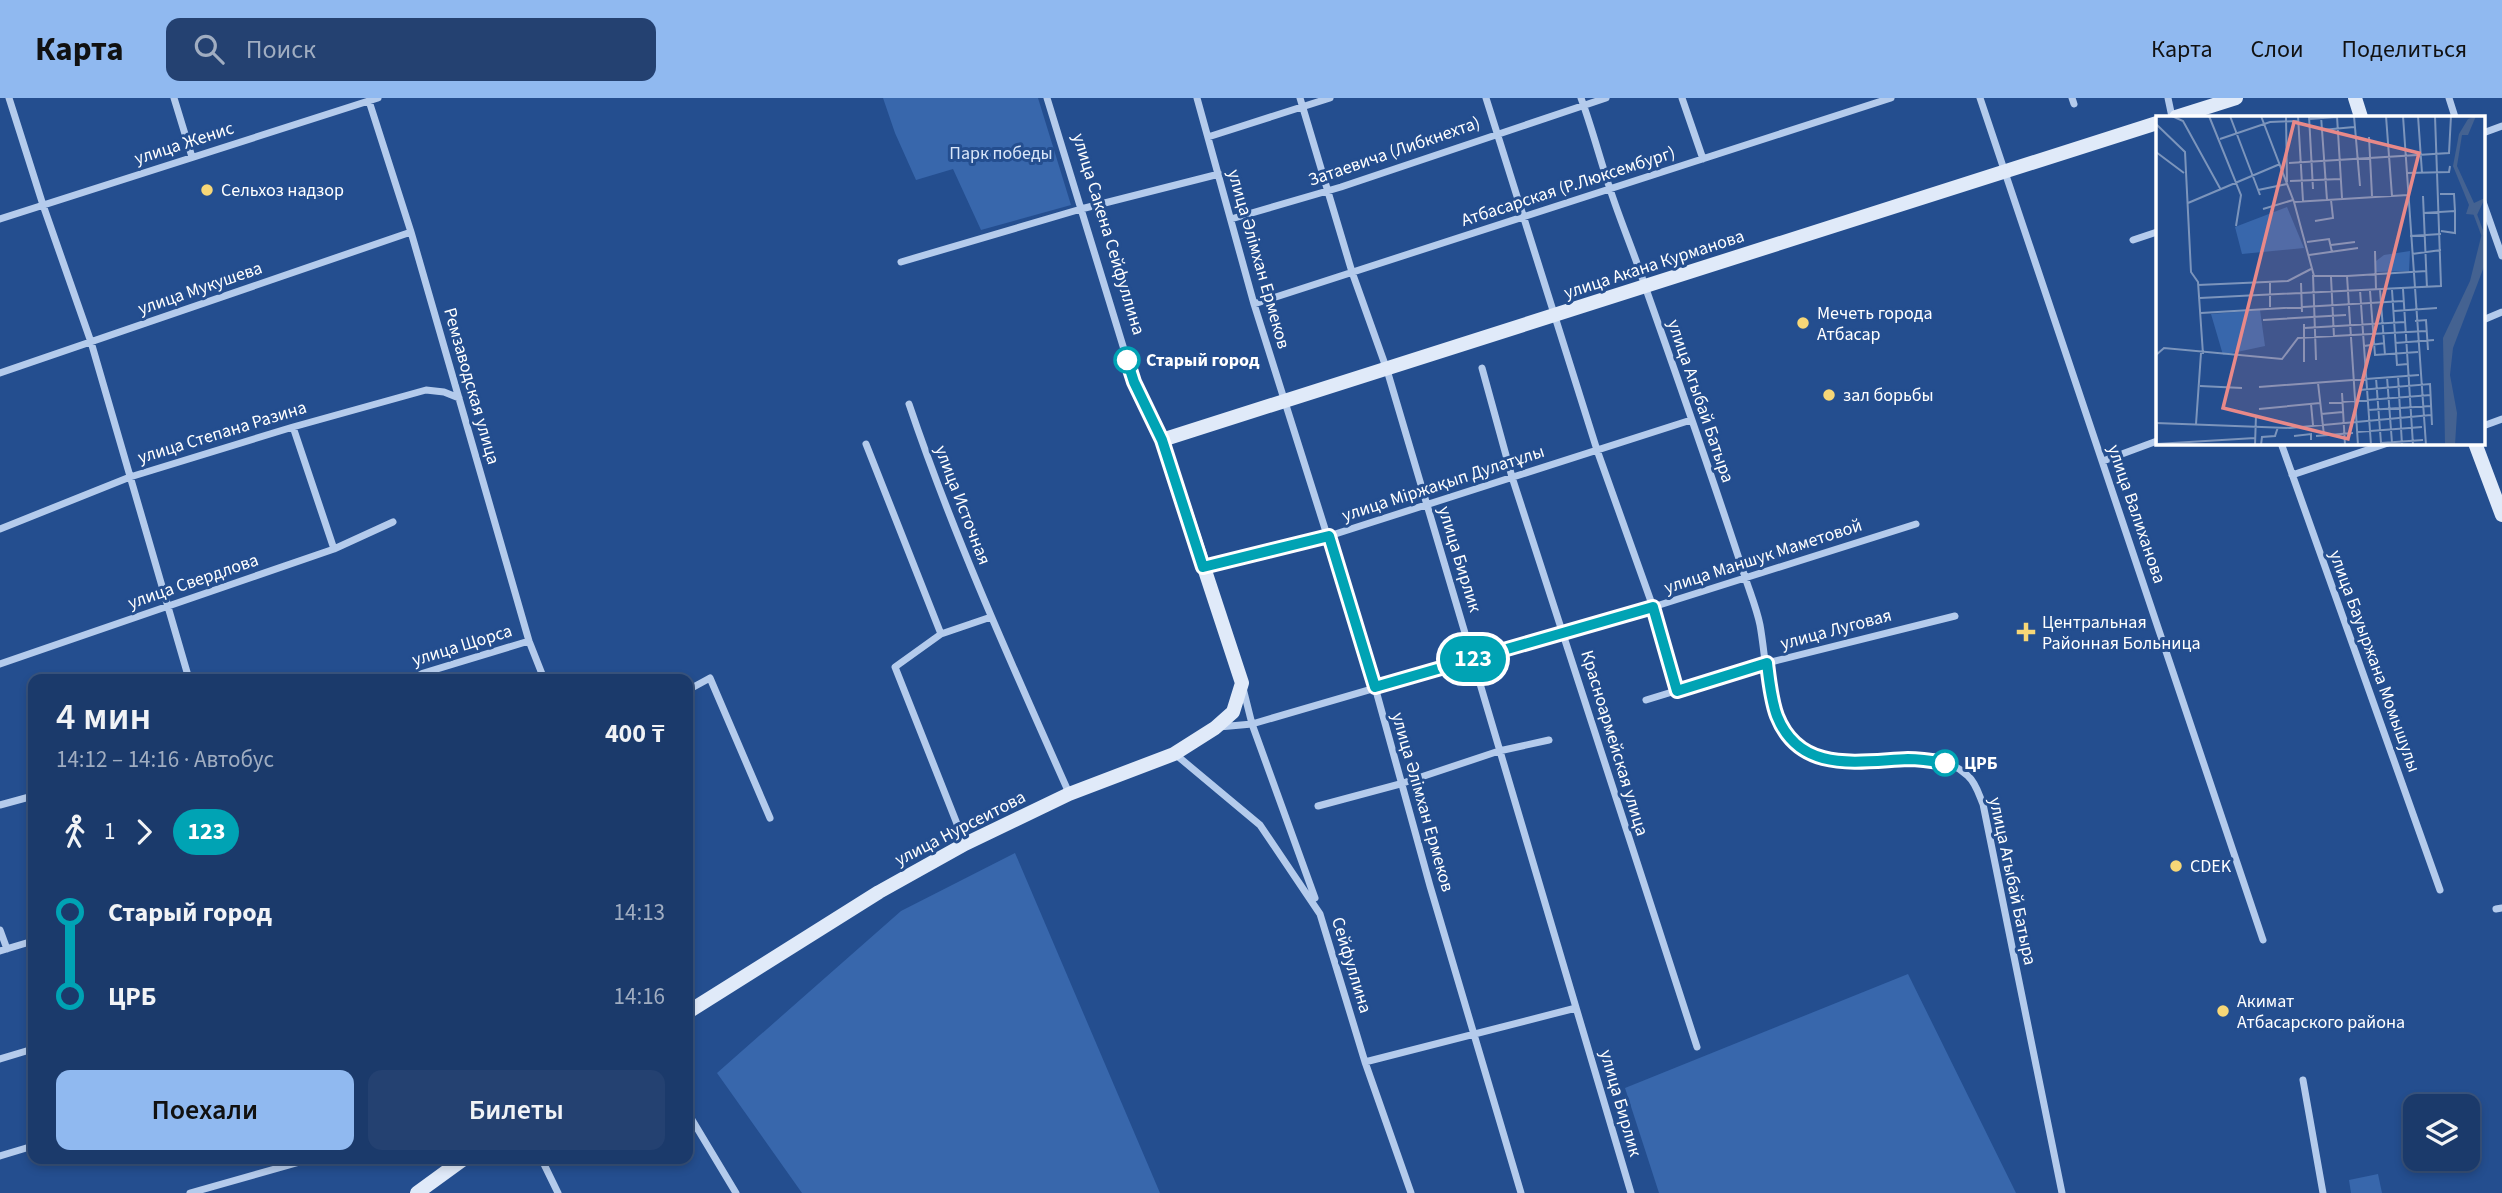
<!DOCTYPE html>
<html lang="ru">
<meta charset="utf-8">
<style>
body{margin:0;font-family:"Source Sans 3",sans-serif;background:#244171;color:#f1f3f6;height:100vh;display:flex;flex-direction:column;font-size:26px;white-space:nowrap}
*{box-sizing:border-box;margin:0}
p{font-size:23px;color:#a0adc1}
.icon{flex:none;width:38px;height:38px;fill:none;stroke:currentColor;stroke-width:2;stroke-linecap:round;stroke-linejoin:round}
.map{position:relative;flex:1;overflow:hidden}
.drawer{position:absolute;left:28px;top:576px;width:665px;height:490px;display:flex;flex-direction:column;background:#1b3a6b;border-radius:14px;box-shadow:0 4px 10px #0003,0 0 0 2px #39547e}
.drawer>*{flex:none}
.badge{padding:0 14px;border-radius:23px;font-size:24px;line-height:46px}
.buttons{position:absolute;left:2403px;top:996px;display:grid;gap:14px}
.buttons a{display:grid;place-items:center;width:77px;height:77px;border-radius:14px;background:#1b3a6b;box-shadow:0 4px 10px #0003,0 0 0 2px #39547e;font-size:35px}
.map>.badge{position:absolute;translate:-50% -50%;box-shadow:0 0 0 4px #fff}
.legs{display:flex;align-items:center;gap:10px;height:77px;padding:0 28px;font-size:23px}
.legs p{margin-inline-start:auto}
.summary{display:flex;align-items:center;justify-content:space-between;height:119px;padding:0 28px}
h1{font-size:38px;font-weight:600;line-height:52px}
.primary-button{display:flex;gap:14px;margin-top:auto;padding:14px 28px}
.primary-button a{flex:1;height:80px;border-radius:14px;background:#90b9f0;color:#111;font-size:28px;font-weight:600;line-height:80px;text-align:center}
.primary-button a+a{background:#244171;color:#f1f3f6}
ul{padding:0 28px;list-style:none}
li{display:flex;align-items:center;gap:24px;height:84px;font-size:26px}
li i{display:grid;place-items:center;width:10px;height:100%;margin:0 9px;background:currentColor}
li i::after{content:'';width:18px;height:18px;margin:-9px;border:5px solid;border-radius:50%;background:#1b3a6b}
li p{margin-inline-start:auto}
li:first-child i{background:linear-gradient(#0000 50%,currentColor 0)}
li:last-child i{background:linear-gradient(currentColor 50%,#0000 0)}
header{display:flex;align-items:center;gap:42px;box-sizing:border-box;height:98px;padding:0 35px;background:#90b9f0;color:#111}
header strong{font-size:33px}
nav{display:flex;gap:38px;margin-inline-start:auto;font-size:24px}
.search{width:490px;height:63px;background:#244171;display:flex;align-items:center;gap:18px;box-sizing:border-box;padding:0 24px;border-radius:14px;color:#a0adc1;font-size:26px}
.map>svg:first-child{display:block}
</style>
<header>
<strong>Карта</strong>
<div class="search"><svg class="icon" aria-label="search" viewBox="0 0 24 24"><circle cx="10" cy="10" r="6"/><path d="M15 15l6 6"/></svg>Поиск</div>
<nav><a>Карта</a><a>Слои</a><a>Поделиться</a></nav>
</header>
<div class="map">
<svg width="2502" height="1095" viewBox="0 0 2502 1095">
<rect width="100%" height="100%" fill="#244e8f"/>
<!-- green -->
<path fill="#3867ac" d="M883,0H1038L1071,107L981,132L953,71L916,82L895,35Z
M1015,755L1160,1095H802L717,975L901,813Z
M1908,876L2016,1095H1659L1625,990Z
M2378,1076L2382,1095H2351L2349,1082Z"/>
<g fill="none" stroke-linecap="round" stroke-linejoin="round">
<!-- minor -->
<path stroke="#b4cbec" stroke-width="7" d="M9,0L43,107L91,244L189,581
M174,0L192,59
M1047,0L1134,284L1162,342
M1197,0L1254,206L1375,589L1430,788L1521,1095
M1300,0L1352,174L1387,272L1631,1095
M1486,0L1597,352L1653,509L1677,593
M1581,0C1592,30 1600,61 1610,91C1621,125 1635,157 1646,191C1680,287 1714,384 1746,482C1751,497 1757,512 1760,527C1766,560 1766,601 1783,630C1824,701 1920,631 1968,678C1976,685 1979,697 1983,706L2062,1095
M1682,0L1703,61
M1980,0L2263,842
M2072,0L2074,6
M2168,0L2172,19
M2449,0L2455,19
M369,3L411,134L529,543L544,581
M2483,35L2502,28
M1208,39L1330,0
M2483,104L2502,158
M0,121L378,0
M1231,121L1341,89L1606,0
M2133,142L2157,134
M901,164L1081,111L1219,76
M1254,206L1891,0
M2483,222L2502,214
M1482,270L1512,379L1697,949
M0,275L411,134
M909,306C954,439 1012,567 1069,695
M2483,328L2502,321
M293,329L334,451
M2281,345L2440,792
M866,346L941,536
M2103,363L2157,343
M2292,377L2388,345
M0,431L130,379L293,329L426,292L444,294L459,300
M1203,469L1329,438L1691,322
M0,566L334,451L393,424
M404,581L529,543
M1243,590L1252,626L1315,800
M688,592L710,580L770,720
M1646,602L1767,565L1955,518
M1219,629L1252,626L1653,509L1916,426
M1175,656L1260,727L1320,816L1365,964L1411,1095
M0,707L33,698
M1318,708L1400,686L1499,653L1549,642
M965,746L895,569L941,536L991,519
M2496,811L2502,810
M0,832L7,851
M0,853L33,843
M0,961L33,951
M1365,964L1576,910
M2303,982L2323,1095
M688,1015L736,1095
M0,1058L33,1048
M541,1060L558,1095
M190,1095L314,1060"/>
<!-- secondary -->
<path stroke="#e0eaf9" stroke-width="14" d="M2355,0L2361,19
M2176,19L2236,0
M2475,345L2502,417
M688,914L879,794L965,746L1069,696L1174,656L1215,630L1233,614L1242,585L1162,342L2157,25
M417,1095L465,1060"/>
</g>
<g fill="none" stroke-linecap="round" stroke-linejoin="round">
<!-- line-1 casing -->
<g stroke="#fff" stroke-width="16">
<path id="line-1" d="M1127,262L1134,284L1162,342L1203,469L1329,438L1375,589L1653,509L1677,593L1767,565C1769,582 1771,602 1777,618C1800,676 1858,663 1908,661C1920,661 1933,663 1945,665"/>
</g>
<!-- line-1 -->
<use href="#line-1" stroke="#00a3b4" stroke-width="10"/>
</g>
<!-- markers -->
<g fill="#f7d777" stroke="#244e8f" stroke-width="2.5">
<circle cx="207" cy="92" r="7"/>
<circle cx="1803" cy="225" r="7"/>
<circle cx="1829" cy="297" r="7"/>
<path d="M2022.5 523.5h7v7h7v7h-7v7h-7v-7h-7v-7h7z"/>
<circle cx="2176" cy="768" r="7"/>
<circle cx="2223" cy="913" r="7"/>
</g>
<g fill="#fff" stroke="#00a3b4" stroke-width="3.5">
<circle cx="1127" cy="262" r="12"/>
<circle cx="1945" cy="665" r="12"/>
</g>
<g text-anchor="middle" stroke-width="6" stroke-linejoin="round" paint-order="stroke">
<!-- street labels -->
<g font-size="18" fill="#fff" stroke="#244e8f">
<text transform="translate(184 45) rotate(-18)" y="6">улица Женис</text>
<text transform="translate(1394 53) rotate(-19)" y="6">Затаевича (Либкнехта)</text>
<text transform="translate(1568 88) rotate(-18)" y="6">Атбасарская (Р.Люксембург)</text>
<text transform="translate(1109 136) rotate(73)" y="6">улица Сакена Сейфуллина</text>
<text transform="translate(1259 161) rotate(74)" y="6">улица Әлімхан Ермеков</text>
<text transform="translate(1654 166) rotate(-18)" y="6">улица Акана Курманова</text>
<text transform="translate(200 190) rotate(-19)" y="6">улица Мукушева</text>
<text transform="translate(472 288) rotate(74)" y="6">Ремзаводская улица</text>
<text transform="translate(1701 303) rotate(71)" y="6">улица Агыбай Батыра</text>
<text transform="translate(222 334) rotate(-17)" y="6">улица Степана Разина</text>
<text transform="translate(1443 385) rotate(-18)" y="6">улица Міржақып Дулатұлы</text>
<text transform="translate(963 407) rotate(69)" y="6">улица Источная</text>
<text transform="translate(2137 416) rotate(71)" y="6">улица Валиханова</text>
<text transform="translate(1763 458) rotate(-18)" y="6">улица Маншук Маметовой</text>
<text transform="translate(1460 461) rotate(73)" y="6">улица Бирлик</text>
<text transform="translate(193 483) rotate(-19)" y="6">улица Свердлова</text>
<text transform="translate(1836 531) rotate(-15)" y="6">улица Луговая</text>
<text transform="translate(462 547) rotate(-17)" y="6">улица Щорса</text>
<text transform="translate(2375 563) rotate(70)" y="6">улица Бауыржана Момышулы</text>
<text transform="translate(1615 645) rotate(73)" y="6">Красноармейская улица</text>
<text transform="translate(1423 704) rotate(74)" y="6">улица Әлімхан Ермеков</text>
<text transform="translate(960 730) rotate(-27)" y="6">улица Нурсеитова</text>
<text transform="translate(2013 783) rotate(78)" y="6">улица Агыбай Батыра</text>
<text transform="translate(1352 867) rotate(73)" y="6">Сейфуллина</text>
<text transform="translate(1621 1005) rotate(74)" y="6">улица Бирлик</text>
</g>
<!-- park labels -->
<g font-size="18" fill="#d9e6f9" stroke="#244e8f">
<text x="1001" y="61">Парк победы</text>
</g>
<!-- poi labels -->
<g font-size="18" fill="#fff" stroke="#244e8f" text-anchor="start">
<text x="221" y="98">Сельхоз надзор</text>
<text x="1817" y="221">Мечеть города<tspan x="1817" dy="21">Атбасар</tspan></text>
<text x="1843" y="303">зал борьбы</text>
<text x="2042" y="530">Центральная<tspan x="2042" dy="21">Районная Больница</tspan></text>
<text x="2190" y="774">CDEK</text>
<text x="2237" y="909">Акимат<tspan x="2237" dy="21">Атбасарского района</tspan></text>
</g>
<!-- stop labels -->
<g font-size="18" font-weight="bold" fill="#fff" stroke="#244e8f" text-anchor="start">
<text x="1146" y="268">Старый город</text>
<text x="1964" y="671">ЦРБ</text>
</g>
</g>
<!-- overview -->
<g transform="translate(2156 18)">
<rect width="329" height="329" fill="#244e8f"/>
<path d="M131,91L148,132L86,138L79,111ZM254,135L253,155L220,156V145L228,139ZM104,194L109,230L67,239L55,198Z" fill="#3867ac"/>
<path d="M320,0L312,19H306L301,50L318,87L329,82L321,99L310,98L313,89L297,50L303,18L312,3ZM327,113L329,148L297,232L294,259L301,297L299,329H289L287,222L314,165Z" fill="#446291"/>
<path fill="none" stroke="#446291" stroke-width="3.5" d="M318,95L327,119"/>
<path fill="none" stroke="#7c95bc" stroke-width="2" d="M16,0L27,5L65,74M53,0L85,79L80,110M74,0L104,79M105,0L138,86L158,160H191L202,329M130,0L131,66M142,0L147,85M153,0L157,73M165,0L171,84M181,0L186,82M198,0L204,70M230,0L236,80M247,0L270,329M262,0L266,57M153,3L181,1M0,8L29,36L35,156L42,166L47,238M166,14L198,11M213,21L216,80M64,23L114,6L142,5M0,36L28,57M133,47L293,37L295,0M251,57L293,56L294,50M134,65L185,63M102,74L131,68M284,78H298L299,95M267,80L271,172M138,86L252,79M32,87L124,48M107,93L137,84M267,97L299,95V117L285,115M159,105L177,102L175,84M254,120L285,118M151,126L173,123L176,136M175,129L199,126M219,135L220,174M256,138L285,134M153,139L202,132M157,159L160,244M191,160L271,155M175,161L178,221M114,166V191M145,167L146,196M42,169L132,165L155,153M247,173L257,329M204,174L215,329M224,174L229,239M236,174L241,249L252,248M214,175L219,239L262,236M44,182L285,170L279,0M238,195L281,192M45,197L247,185M107,204L190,199M259,205L270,204L272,234M148,208V246M148,212L249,206M239,227L278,224M208,230L229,227M0,239L8,232L126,243L142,222L270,215M242,260L246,329M231,261L236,327M220,262L225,327M162,267L168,319M44,270L86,272M103,271L263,259M203,274L274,268L276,309M186,277L189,329M173,287L275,279M155,288L157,309M103,293L164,287M212,294L275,290M165,298L187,296M200,306L275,299M0,307L134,312L200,306M1,307V329M40,308L45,237M201,316L266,311M138,320L155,318V324M160,320L197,317M0,328L99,322M99,329L100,299M105,329L106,321L119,320L122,311M197,329L267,324"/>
<path fill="#e88989" fill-opacity="0.15" stroke="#e88989" stroke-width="3.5" d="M138,6L263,37L192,323L67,292Z"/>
<rect width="329" height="329" fill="none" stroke="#fff" stroke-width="3.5"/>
</g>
</svg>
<div class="buttons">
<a><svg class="icon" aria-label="layers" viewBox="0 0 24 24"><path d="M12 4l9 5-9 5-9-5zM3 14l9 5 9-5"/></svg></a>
</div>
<b class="badge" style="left:1473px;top:561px;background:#00a3b4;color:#fff">123</b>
<section class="drawer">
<div class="summary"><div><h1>4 мин</h1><p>14:12 – 14:16 · Автобус</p></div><b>400 ₸</b></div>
<div class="legs"><svg class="icon" aria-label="walk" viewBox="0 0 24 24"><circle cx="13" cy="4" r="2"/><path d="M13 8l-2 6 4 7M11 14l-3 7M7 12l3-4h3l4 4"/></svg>1<svg class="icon" aria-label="forward" viewBox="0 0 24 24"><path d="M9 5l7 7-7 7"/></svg><b class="badge" style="background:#00a3b4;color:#fff">123</b></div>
<ul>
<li><i style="color:#00a3b4"></i><b>Старый город</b><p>14:13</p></li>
<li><i style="color:#00a3b4"></i><b>ЦРБ</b><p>14:16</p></li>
</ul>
<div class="primary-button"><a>Поехали</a><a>Билеты</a></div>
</section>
</div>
